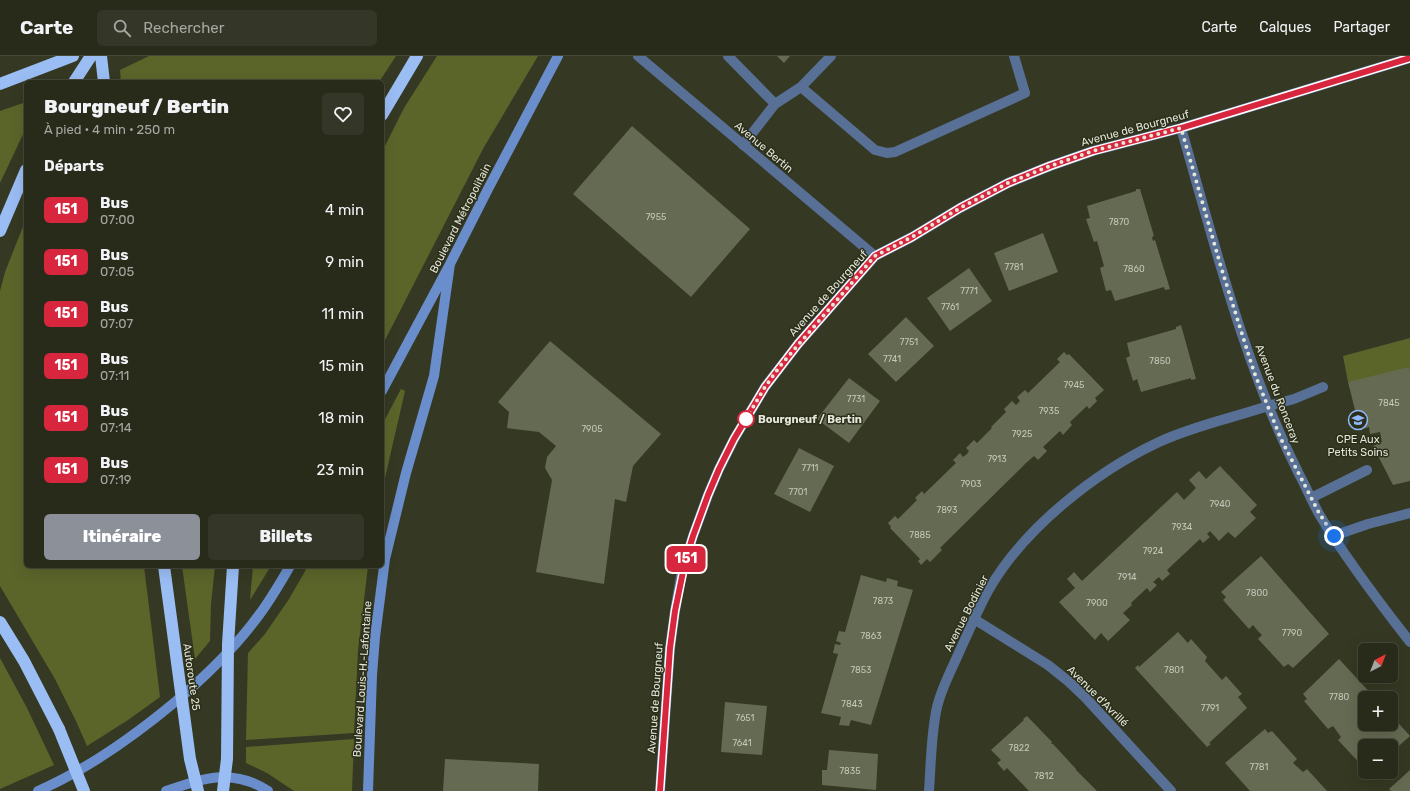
<!DOCTYPE html>
<html lang="fr">
<meta charset="utf-8">
<style>
body{margin:0;font-family:Rubik,sans-serif;background:#343727;color:#f1f3f6;height:100vh;display:flex;flex-direction:column;font-size:15px;white-space:nowrap}
*{box-sizing:border-box;margin:0}
p{font-size:13px;color:#a5a7a2}
.icon{flex:none;width:22px;height:22px;fill:none;stroke:currentColor;stroke-width:2;stroke-linecap:round;stroke-linejoin:round}
.map{position:relative;flex:1;overflow:hidden}
.panel{position:absolute;left:24px;top:24px;width:360px;height:488px;display:flex;flex-direction:column;background:#282b1a;border-radius:6px;box-shadow:0 4px 16px #0002,0 0 0 1px #444739}
.panel>*{flex:none}
.badge{padding:0 8px;border-radius:6px;font-size:14px;line-height:26px}
.needle{width:26px;rotate:42deg}
.tools{position:absolute;left:1358px;top:587px;display:grid;gap:8px}
.tools a{display:grid;place-items:center;width:40px;height:40px;border-radius:6px;background:#282b1a;box-shadow:0 4px 16px #0002,0 0 0 1px #444739;font-size:20px}
.you{position:absolute;width:20px;height:20px;margin:-10px;border:3px solid #fff;border-radius:50%;background:#1a73e8;box-shadow:0 0 0 6px #1a73e833}
.map>.badge{position:absolute;translate:-50% -50%;box-shadow:0 0 0 2px #fff}
h2{padding:0 20px;font-size:15px;line-height:36px}
.round{display:grid;place-items:center;flex:none;width:42px;height:42px;border-radius:6px;background:#343727}
.overview{display:flex;align-items:center;justify-content:space-between;height:68px;padding:0 20px}
h1{font-size:19px;font-weight:800;line-height:30px}
.primary-button{display:flex;gap:8px;margin-top:auto;padding:8px 20px}
.primary-button a{flex:1;height:46px;border-radius:6px;background:#8c9099;color:#fff;font-size:16px;font-weight:800;line-height:46px;text-align:center}
.primary-button a+a{background:#343727;color:#f1f3f6}
ul{padding:0;list-style:none}
li{display:flex;align-items:center;gap:12px;height:52px;padding:0 20px}
li div{flex:1}
li b{display:block;font-size:15px}
li em{font-style:normal}
li .badge{min-width:44px;font-weight:700;text-align:center}
header{display:flex;align-items:center;gap:24px;box-sizing:border-box;height:56px;padding:0 20px;background:#282b1a;border-bottom:1px solid #444739}
header strong{font-size:19px}
nav{display:flex;gap:22px;margin-inline-start:auto;font-size:14px}
.search{width:280px;height:36px;background:#343727;display:flex;align-items:center;gap:10px;box-sizing:border-box;padding:0 14px;border-radius:6px;color:#a5a7a2;font-size:15px}
.map>svg:first-child{display:block}
</style>
<header>
<strong>Carte</strong>
<div class="search"><svg class="icon" aria-label="search" viewBox="0 0 24 24"><circle cx="10" cy="10" r="6"/><path d="M15 15l6 6"/></svg>Rechercher</div>
<nav><a>Carte</a><a>Calques</a><a>Partager</a></nav>
</header>
<div class="map">
<svg width="1410" height="735" viewBox="0 0 1410 735">
<rect width="100%" height="100%" fill="#353923"/>
<!-- green -->
<path fill="#5b652a" d="M149,0H396L379,26H121L120,14Z
M437,0H538L484,91L382,290V96L404,52Z
M26,46V72L0,127V55Z
M26,163V510H144L160,641L128,664L87,690L76,665L55,623L0,530V235L5,216Z
M1410,282V317L1348,326L1343,300Z
M401,333L405,335L382,435V369Z
M182,510H215L211,548L210,585L195,603Z
M253,510H271L250,544Z
M308,510H368L358,594L354,677L246,684L248,597L265,578L289,543Z
M0,602L27,652L54,709L0,733Z
M354,683L352,735H294L267,717L246,707V691Z"/>
<!-- building -->
<path fill="#656a52" d="M777,0H790L784,7Z
M632,70L750,173L691,241L573,138Z
M1136,133H1140L1154,180L1152,181L1153,185L1155,184L1170,233L1165,234L1164,231L1115,245L1111,234L1106,235L1100,212L1104,210L1097,185L1094,186L1086,163L1090,162L1087,150L1136,135Z
M1043,177L1058,216L1009,235L994,197Z
M969,212L992,245L950,275L927,242Z
M906,261L934,290L896,326L868,298Z
M1181,269L1196,323L1191,324V322L1141,336L1137,323L1133,325L1126,302L1130,300L1127,287L1176,273V271Z
M550,285L661,378L633,410L626,446L615,443L604,528L536,516L552,424L545,412L547,401L556,390L539,376L507,372L509,356L498,346Z
M1064,296L1067,299L1069,298L1104,334L1095,342L1097,345L1089,353L1087,350L1070,366L1072,369L1063,379L1060,375L1043,391L1047,395L1038,404L1034,400L1026,407L940,492L942,494L930,506L927,503L921,509L918,505L920,503L890,472L891,471L888,467L895,460L898,463L917,444L915,442L922,435L924,438L956,407L953,404L960,397L963,401L967,398L969,395L966,392L974,384L977,387L992,372L991,371L1006,356L1004,353L1012,345L1016,349L1020,345L1017,341L1025,334L1028,337L1060,306L1057,303Z
M1409,311L1410,317V425L1393,429L1373,390L1382,386L1380,376L1370,378L1369,371L1360,374L1348,326Z
M849,322L880,345L849,387L817,363Z
M799,392L834,410L810,456L774,438Z
M1220,410L1257,449L1250,456L1256,462L1235,482L1228,476L1219,485L1210,475L1207,478L1210,481L1203,487L1200,483L1167,514L1170,518L1162,525L1159,521L1153,526L1157,529L1150,536L1147,532L1131,547L1132,549L1123,557L1130,564L1108,585L1101,577L1095,584L1059,546L1075,532L1067,523L1074,516L1082,525L1177,436L1184,444L1196,432L1189,424L1199,415L1206,423Z
M1261,500L1329,578L1293,612L1288,608L1284,611L1258,583L1262,579L1257,574L1253,569L1249,573L1223,544L1226,541L1221,536Z
M861,519L886,526L887,522L898,525L897,530L913,534L871,669L851,664L849,670L839,669L841,661L821,657L838,598L833,597L835,588L840,589L841,587L836,585L839,575L845,576Z
M1178,576L1188,587L1191,583L1207,601L1205,605L1222,624L1226,620L1242,638L1238,641L1247,652L1209,687L1211,688L1207,691L1135,612L1138,609L1139,611Z
M1339,603L1375,642H1365V668H1391V659L1410,680L1391,697V690H1365V713L1338,684L1341,681L1333,670L1328,673L1304,645L1307,643L1303,638Z
M725,646L767,650L762,699L721,696Z
M1027,660L1052,686L1051,688H1053L1076,713V714L1097,735H1029L1007,712L1004,715L997,707L1001,704L991,694L1024,664L1023,663Z
M1265,673L1268,677L1272,675L1297,703L1293,707L1303,716L1307,713L1327,735H1250L1225,707Z
M829,694L878,698L876,734L822,729V714H827Z
M445,703L539,708L538,735H443Z
M1410,714V735H1391L1389,733Z"/>
<g fill="none" stroke-linecap="round" stroke-linejoin="round">
<!-- service -->
<path stroke="#587096" stroke-width="10" d="M728,0L775,48L743,89
M801,31L875,94L887,97L895,96L1025,37L1014,0
M775,48L801,31L831,0
M1268,350L1294,343L1323,331
M1311,442L1367,414
M1333,480L1368,468L1410,457"/>
<!-- minor -->
<path stroke="#587096" stroke-width="10" d="M638,0L875,200
M1181,72C1215,189 1244,309 1299,418C1306,431 1312,445 1319,458C1346,503 1378,545 1410,586
M974,563L1048,609L1068,625L1085,641L1171,735
M660,735L670,592L675,555L681,520L693,480L708,439L719,413L734,383L765,331L798,288L875,200L912,181L960,152L1008,127L1050,110L1093,95L1181,72L1410,2
M929,735C931,707 931,678 937,651C942,630 953,611 961,592C970,573 978,553 988,535C1023,473 1095,416 1159,386C1193,370 1232,362 1268,350"/>
<!-- secondary -->
<path stroke="#6a8ecb" stroke-width="10" d="M382,335L450,208L488,133L558,0
M38,735C88,713 133,681 175,646C206,620 235,592 259,559C271,543 280,527 290,510
M166,735C202,723 232,711 268,735
M368,735L372,619L375,581L385,503L406,417L434,320L450,208"/>
<!-- motorway -->
<path stroke="#9abdf4" stroke-width="12" d="M101,0L104,26
M74,26L91,0
M0,28L73,0
M382,59L417,0
M0,175L26,114
M0,566L24,605L59,673"/>
<!-- motorway-bridge -->
<path stroke="#9abdf4" stroke-width="12" d="M164,510L190,703L198,735
M59,673L84,735
M223,735L227,703L228,588L233,510"/>
</g>
<g fill="none" stroke-linecap="round" stroke-linejoin="round">
<!-- line casing -->
<g stroke="#fff" stroke-width="9">
<path id="line" d="M660,735L670,592L675,555L685,506L693,480L708,439L719,413L734,383L765,331L798,288L875,200L912,181L960,152L1008,127L1050,110L1093,95L1181,72L1410,2"/>
</g>
<!-- line -->
<use href="#line" stroke="#d7263d" stroke-width="6"/>
<!-- walk -->
<path stroke="#e3e6d9" stroke-width="4" stroke-dasharray="0 7.2" d="M746,363L765,331L780,310L875,200L912,181L960,152L1008,127L1050,110L1093,95L1181,72L1221,211L1254,316L1281,383L1319,457L1334,480"/>
</g>
<!-- icons -->
<defs>
<g id="school-ring" transform="scale(1)"><circle r="9.5" fill="#2b2f19" stroke="#8fb8fd" stroke-width="1.5"/><path d="M0-5L7-2L0 1L-7-2ZM-4 1L0 2.5L4 1V4Q0 6-4 4Z" fill="#8fb8fd"/></g>
</defs>
<g fill-rule="evenodd">
<use href="#school-ring" x="1358" y="364"/>
</g>
<!-- markers -->
<circle fill="#fff" stroke="#d7263d" stroke-width="2" cx="746" cy="363" r="8"/>
<g text-anchor="middle" stroke-width="3" stroke-linejoin="round" paint-order="stroke">
<!-- number labels -->
<g font-size="9" fill="#c4c7b7">
<text x="656" y="164">7955</text>
<text x="1119" y="169">7870</text>
<text x="1014" y="214">7781</text>
<text x="1134" y="216">7860</text>
<text x="969" y="238">7771</text>
<text x="950" y="254">7761</text>
<text x="909" y="289">7751</text>
<text x="892" y="306">7741</text>
<text x="1160" y="308">7850</text>
<text x="1074" y="332">7945</text>
<text x="856" y="346">7731</text>
<text x="1389" y="350">7845</text>
<text x="1049" y="358">7935</text>
<text x="592" y="376">7905</text>
<text x="1022" y="381">7925</text>
<text x="997" y="406">7913</text>
<text x="810" y="415">7711</text>
<text x="971" y="431">7903</text>
<text x="798" y="439">7701</text>
<text x="1220" y="451">7940</text>
<text x="947" y="457">7893</text>
<text x="1182" y="474">7934</text>
<text x="920" y="482">7885</text>
<text x="1153" y="498">7924</text>
<text x="1127" y="524">7914</text>
<text x="1257" y="540">7800</text>
<text x="883" y="548">7873</text>
<text x="1097" y="550">7900</text>
<text x="1292" y="580">7790</text>
<text x="871" y="583">7863</text>
<text x="861" y="617">7853</text>
<text x="1174" y="617">7801</text>
<text x="1339" y="644">7780</text>
<text x="852" y="651">7843</text>
<text x="1210" y="655">7791</text>
<text x="745" y="665">7651</text>
<text x="742" y="690">7641</text>
<text x="1019" y="695">7822</text>
<text x="1259" y="714">7781</text>
<text x="850" y="718">7835</text>
<text x="1044" y="723">7812</text>
</g>
<!-- street labels -->
<g font-size="11" fill="#e3e6d9" stroke="#2b2f19">
<text transform="translate(1135 72) rotate(-15)" y="4">Avenue de Bourgneuf</text>
<text transform="translate(764 91) rotate(40)" y="4">Avenue Bertin</text>
<text transform="translate(460 162) rotate(-63)" y="4">Boulevard Métropolitain</text>
<text transform="translate(828 237) rotate(-48)" y="4">Avenue de Bourgneuf</text>
<text transform="translate(1278 338) rotate(69)" y="4">Avenue du Ronceray</text>
<text transform="translate(966 557) rotate(-63)" y="4">Avenue Bodinier</text>
<text transform="translate(192 621) rotate(82)" y="4">Autoroute 25</text>
<text transform="translate(362 623) rotate(-86)" y="4">Boulevard Louis-H.-Lafontaine</text>
<text transform="translate(1098 640) rotate(45)" y="4">Avenue d'Avrillé</text>
<text transform="translate(655 642) rotate(-86)" y="4">Avenue de Bourgneuf</text>
</g>
<!-- stop labels -->
<g font-size="11" font-weight="bold" fill="#e3e6d9" stroke="#2b2f19" text-anchor="start">
<text x="758" y="367">Bourgneuf / Bertin</text>
</g>
<!-- poi labels -->
<g font-size="11" fill="#e3e6d9" stroke="#2b2f19">
<text x="1358" y="387">CPE Aux<tspan x="1358" dy="13">Petits Soins</tspan></text>
</g>
</g>
</svg>
<div class="tools">
<a><svg class="needle" viewBox="-14 -14 28 28"><path d="M0-13l5 13h-10z" fill="#e53935"/><path d="M0 13l5-13h-10z" fill="#a5a7a2"/></svg></a>
<a>+</a>
<a>−</a>
</div>
<div class="you" style="left:1334px;top:480px"></div>
<b class="badge" style="left:686px;top:503px;background:#d7263d;color:#fff">151</b>
<section class="panel">
<div class="overview"><div><h1>Bourgneuf / Bertin</h1><p>À pied · 4 min · 250 m</p></div><a class="round"><svg class="icon" aria-label="heart" viewBox="0 0 24 24"><path d="M12 20l-8-8c-3-5 5-10 8-4 3-6 11-1 8 4z"/></svg></a></div>
<h2>Départs</h2>
<ul>
<li><span class="badge" style="background:#d7263d;color:#fff">151</span><div><b>Bus</b><p>07:00</p></div><em>4 min</em></li>
<li><span class="badge" style="background:#d7263d;color:#fff">151</span><div><b>Bus</b><p>07:05</p></div><em>9 min</em></li>
<li><span class="badge" style="background:#d7263d;color:#fff">151</span><div><b>Bus</b><p>07:07</p></div><em>11 min</em></li>
<li><span class="badge" style="background:#d7263d;color:#fff">151</span><div><b>Bus</b><p>07:11</p></div><em>15 min</em></li>
<li><span class="badge" style="background:#d7263d;color:#fff">151</span><div><b>Bus</b><p>07:14</p></div><em>18 min</em></li>
<li><span class="badge" style="background:#d7263d;color:#fff">151</span><div><b>Bus</b><p>07:19</p></div><em>23 min</em></li>
</ul>
<div class="primary-button"><a>Itinéraire</a><a>Billets</a></div>
</section>
</div>
